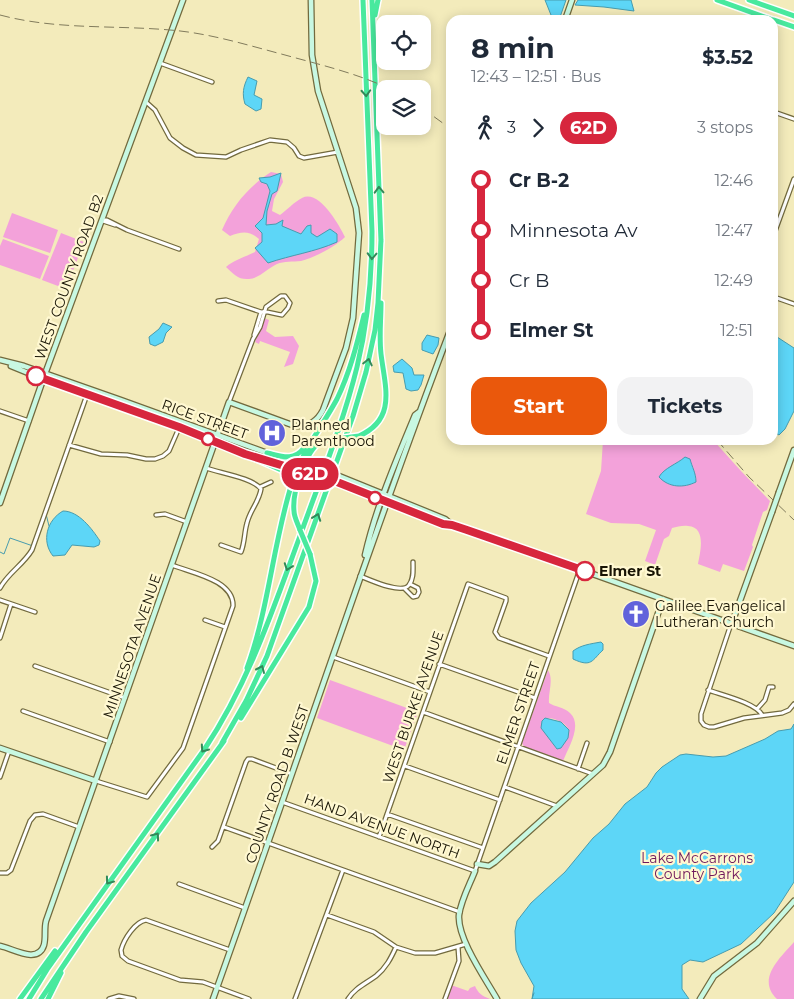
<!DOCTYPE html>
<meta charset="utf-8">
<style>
body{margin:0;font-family:Montserrat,sans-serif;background:#f2f2f3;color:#1f2937;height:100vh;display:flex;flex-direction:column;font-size:19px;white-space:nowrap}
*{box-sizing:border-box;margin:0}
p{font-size:16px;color:#747a83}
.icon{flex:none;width:28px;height:28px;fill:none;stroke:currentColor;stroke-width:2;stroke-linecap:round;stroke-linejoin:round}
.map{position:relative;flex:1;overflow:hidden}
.side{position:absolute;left:446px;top:15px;width:332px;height:430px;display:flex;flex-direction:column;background:#fff;border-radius:15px;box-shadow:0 2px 12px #0003}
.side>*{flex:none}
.badge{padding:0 10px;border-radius:16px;font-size:18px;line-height:32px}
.fabs{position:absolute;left:376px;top:15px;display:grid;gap:10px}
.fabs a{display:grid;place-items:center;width:55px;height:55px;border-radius:10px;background:#fff;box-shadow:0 2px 12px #0003;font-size:25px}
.map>.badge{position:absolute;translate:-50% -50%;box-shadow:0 0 0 2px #fff}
.legs{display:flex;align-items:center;gap:8px;height:55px;padding:0 25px;font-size:16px}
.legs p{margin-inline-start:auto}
.headline{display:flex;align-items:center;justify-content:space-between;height:85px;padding:0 25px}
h1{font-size:28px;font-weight:700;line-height:38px}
.action{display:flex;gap:10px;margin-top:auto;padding:10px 25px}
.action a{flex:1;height:58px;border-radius:15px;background:#ea580c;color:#fff;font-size:20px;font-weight:700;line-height:58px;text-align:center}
.action a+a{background:#f2f2f3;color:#1f2937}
ul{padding:0 25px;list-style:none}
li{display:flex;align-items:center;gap:18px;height:50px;font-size:19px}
li i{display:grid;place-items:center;width:8px;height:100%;margin:0 6px;background:currentColor}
li i::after{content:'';width:12px;height:12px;margin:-6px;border:4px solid;border-radius:50%;background:#fff}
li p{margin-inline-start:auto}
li:first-child i{background:linear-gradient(#0000 50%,currentColor 0)}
li:last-child i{background:linear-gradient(currentColor 50%,#0000 0)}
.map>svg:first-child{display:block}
</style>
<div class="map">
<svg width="794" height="999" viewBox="0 0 794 999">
<rect width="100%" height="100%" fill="#f3ebbb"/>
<!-- green -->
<path fill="#f3a2da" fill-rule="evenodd" d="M271,172L281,174L283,182L274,199L272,211L280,215C287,210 294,202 302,198C319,189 339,225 345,237C336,246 314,258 301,261C293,262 284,261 277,264C268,268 260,278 249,279C238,280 234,274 226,267C234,260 245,257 255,252L259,239C249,230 241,232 230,236L222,230C232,206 249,186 271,172Z
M12,213L58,230L50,253L3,237Z
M61,233L84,242L66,289L42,280Z
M3,239L49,256L40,279L0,265V246Z
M264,318L269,320L266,331L275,337L293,336L299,346L293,364L284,367L290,352L260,341L259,344L255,342Z
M603,440H713L741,471L770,501L767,510L763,512L752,545L753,547L744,571L723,564L720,572L698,564C700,553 707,527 688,526C683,525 677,527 672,528L669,536L664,539L655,565L645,561L656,530L639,524L611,523L586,514L601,471Z
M548,670C554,680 548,692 549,703C555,707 564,707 570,713C583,725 568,748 563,761L524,747L522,743ZM545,718C555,718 564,721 569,730C566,738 566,745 557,749L548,736Z
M330,680L418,712L404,750L317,718Z
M794,942V999H777C756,979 780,958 794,942Z
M451,985L468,991L470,988L475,986C478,993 482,996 490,999H445Z"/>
<!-- water -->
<path fill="#5dd6f7" stroke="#489cae" d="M545,0H566L559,20H553Z
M578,0H631L634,11L604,7L575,5Z
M248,77L257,81L254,95L262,99L261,109L256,111L245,104C242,94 243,87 248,77Z
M281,173L277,191L272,194L267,211L266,225L276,224L283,220L282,226L301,234L307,226L311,225V233L317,237L330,229L337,234V242C315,252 291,255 268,263L255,248L262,242V233L255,226L263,218L270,191L267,184L261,182L259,178L270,177Z
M163,323L172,327L166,333L163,342L155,346L150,344L149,337L159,329Z
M427,335L439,338L438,345L433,354L422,350V343Z
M774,335L794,348V411L785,429L779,435L774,432Z
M402,359L412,368L414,375H424L421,385L418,390L411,391L406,389L403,373L394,372L393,366Z
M685,457L690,459C692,467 696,473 696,482C684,488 669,488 659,477C664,468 677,464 685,457Z
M63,511C79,511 92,529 100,541L99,545L94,547L72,545L65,555L53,556C41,541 47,520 63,511Z
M601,642L603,644V650C592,660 592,668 573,659V651C581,645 590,644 601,642Z
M545,718L561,722L569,730L568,738L561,748L557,749L541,728L542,721Z
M794,724V882L774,913L741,944L703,962L690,960L682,965V989L689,999H532L534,986L521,963L516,950L515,931L517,921L531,903L565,872L593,838L609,824L625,804L647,787L656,773L662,767L680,755L686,754L713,757L726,756L765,739L778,731L791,729Z"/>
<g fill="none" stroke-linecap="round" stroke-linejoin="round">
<!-- stream -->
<path stroke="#489cae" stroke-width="1" d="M47,511L57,485
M46,514L49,526
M0,552L4,554L10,538L33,546
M532,999L534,993"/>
<!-- street casing -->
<g stroke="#726a3e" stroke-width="5.5">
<path id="street" d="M160,63L212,82
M146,102L155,110L170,138L183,148L196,155L226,157L241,150L270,140L287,142L294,148L299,156L304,158L338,152
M774,112L794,119
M102,220H107L127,230L179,249
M103,221L115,225
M774,234L794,179
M774,297L794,304
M218,301L226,300L261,312C268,311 274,314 282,315L288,308L290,303L285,296H281L266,307L260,327L253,339L229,402
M254,335L261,312
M0,411L29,421
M69,445L101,454L127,455L146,459H155L163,456L169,451L179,428
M206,468C220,473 253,478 261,489C259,502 250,510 247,523C244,533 245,542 241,552L221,545
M260,487L271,482
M156,515L165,514L187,522
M360,576C370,580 402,595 409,585C414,579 413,570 413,562
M0,588C8,573 23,565 32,550L89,389
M405,589L413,597L417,596L419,592L418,588L410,584
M0,600L35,612
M205,620L225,627
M731,624L701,714V721L704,725L709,727H714L744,718L782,713L789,710L794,704
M0,638L11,604
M333,657L430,692
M439,664L535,698
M35,666L125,698
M708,690C722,695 756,703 762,715
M757,709L765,700L769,687H773
M23,711L110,742
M423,712L593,774
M405,766L500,800
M578,769L587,743
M0,777L9,751
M96,781L147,797L183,748L233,606C234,580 192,573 172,565
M505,787L557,806
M282,802L475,871L580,569
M387,814L483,848
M224,827L460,912
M379,837L468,584L506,598V601L495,632L499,638L549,656
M212,847L218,841L246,762L248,759H252L292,774
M0,873H7L11,870L30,821L35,815L43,814L79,827
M179,884L245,908
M327,915L374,932L396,947L415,953H435L466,944
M230,950L146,920C135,922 124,939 121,950L122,956L128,961L180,980L203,982L249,999
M109,999L119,996L134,999
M295,999L343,870
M348,999C355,988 365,984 376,976C386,968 391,958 396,947
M445,999L459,961L458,947"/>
</g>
<!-- secondary casing -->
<g stroke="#726a3e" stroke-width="7">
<path id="secondary" d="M565,20L572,0
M0,360L24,366L121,400L270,454
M11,366L43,379L149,416L247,455
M260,458L314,475
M282,458L317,468
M339,476L445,519L451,524
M337,483L443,524L452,525L467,529L794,646
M779,492L794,450
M0,503L45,374L183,0
M365,555C376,507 396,461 415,415L419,412
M732,623L772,512
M0,748L96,781
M477,864L489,866L495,862L603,765L610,752L663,599
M475,871C470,884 461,900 459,915C457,938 485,978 497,999
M0,946C12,948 38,965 44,945C46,937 44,929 46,921L229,402L295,426C308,427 317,422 323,410L346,348L353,318L359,233L356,208L318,91L312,55L311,0
M213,999C293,775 367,550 451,328
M700,999L714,976L757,943L794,901"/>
</g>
<!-- highway casing -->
<g stroke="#fff" stroke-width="8">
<path id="highway" d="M372,0L381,242
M717,0L773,20
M749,0L794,16
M375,15L378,0
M774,20L794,27
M359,436C397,419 385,387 381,354C379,337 381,320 381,303
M267,453C281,456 293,462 304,448
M245,454L288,473L291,477L292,482
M300,530C298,524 294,517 294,511C292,492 305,452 321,441
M247,668C269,608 273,543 292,483C302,451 322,427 337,399C350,372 357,344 364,315
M241,718L309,607L316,581L310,554
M222,743L246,701L267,656L353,416L366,372L375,330L378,303L381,239
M20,999L55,951
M29,999L48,968L204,750C249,682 272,612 300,536C320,480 343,424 357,367C368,322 372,277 372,231L363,0
M41,999L86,932L224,741
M48,999L61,973"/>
</g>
<!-- street -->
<use href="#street" stroke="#fff" stroke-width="3"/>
<!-- secondary -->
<use href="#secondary" stroke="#c8f8e2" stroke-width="4.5"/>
<!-- highway -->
<use href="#highway" stroke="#48e99e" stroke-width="5"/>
<!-- rail -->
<path stroke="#817b5c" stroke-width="1" stroke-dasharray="10 5" stroke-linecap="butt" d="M0,15C56,30 113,25 170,30C209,33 247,45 285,55C321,65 356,73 390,89
M422,108L451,129
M717,440L749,477L794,520"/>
<!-- secondary-bridge casing -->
<g stroke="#726a3e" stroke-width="7" stroke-linecap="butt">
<path id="secondary-bridge" d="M317,468L339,476
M314,475L337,483
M772,512L779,492"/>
</g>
<!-- highway-bridge casing -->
<g stroke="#fff" stroke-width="8" stroke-linecap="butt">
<path id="highway-bridge" d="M321,441L359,436
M300,530L310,554"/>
</g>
<!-- secondary-bridge -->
<use href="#secondary-bridge" stroke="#c8f8e2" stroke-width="4.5"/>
<!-- highway-bridge -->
<use href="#highway-bridge" stroke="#48e99e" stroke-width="5"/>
</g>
<!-- one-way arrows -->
<defs><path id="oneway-chevron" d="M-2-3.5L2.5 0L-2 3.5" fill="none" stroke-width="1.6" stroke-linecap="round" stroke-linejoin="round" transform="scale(1.25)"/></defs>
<g stroke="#328959">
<use href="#oneway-chevron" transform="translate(366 93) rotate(87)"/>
<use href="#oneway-chevron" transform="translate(379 190) rotate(-92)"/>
<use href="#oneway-chevron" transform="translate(372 256) rotate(92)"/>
<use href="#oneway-chevron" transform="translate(368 362) rotate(-77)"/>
<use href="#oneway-chevron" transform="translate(317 517) rotate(-70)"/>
<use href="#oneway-chevron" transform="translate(288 567) rotate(110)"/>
<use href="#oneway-chevron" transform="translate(261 669) rotate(-66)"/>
<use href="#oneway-chevron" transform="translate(204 749) rotate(125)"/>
<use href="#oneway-chevron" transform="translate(156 836) rotate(-54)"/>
<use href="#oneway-chevron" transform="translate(109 881) rotate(126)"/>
</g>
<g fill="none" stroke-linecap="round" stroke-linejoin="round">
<!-- line-1 casing -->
<g stroke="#fff" stroke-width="11">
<path id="line-1" d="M36,376L179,427L245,454L337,482L443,524L452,525L467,530L585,571"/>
</g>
<!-- line-1 -->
<use href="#line-1" stroke="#d7263d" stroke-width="8"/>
</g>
<!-- icons -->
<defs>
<g id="hospital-disc" transform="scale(1.4375)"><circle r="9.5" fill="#6162db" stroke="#fff8d1"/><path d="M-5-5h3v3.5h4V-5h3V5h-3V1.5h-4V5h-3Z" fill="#fff"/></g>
<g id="church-disc" transform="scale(1.4375)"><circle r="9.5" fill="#6162db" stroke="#fff8d1"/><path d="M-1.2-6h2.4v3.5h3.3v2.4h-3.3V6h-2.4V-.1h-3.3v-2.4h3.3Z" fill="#fff"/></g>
</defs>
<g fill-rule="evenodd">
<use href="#hospital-disc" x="272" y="433"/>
<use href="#church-disc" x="636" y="614"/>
</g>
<!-- markers -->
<g fill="#fff" stroke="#d7263d" stroke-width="2.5">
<circle cx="36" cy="376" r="9"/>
<circle cx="208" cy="439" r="6"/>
<circle cx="375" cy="498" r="6"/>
<circle cx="585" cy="571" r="9"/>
</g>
<g text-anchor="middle" stroke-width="4.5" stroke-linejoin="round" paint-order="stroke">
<!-- street labels -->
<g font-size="14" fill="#181404" stroke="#fff8d1">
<text transform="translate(69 277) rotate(-70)" y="5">WEST COUNTY ROAD B2</text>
<text transform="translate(205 419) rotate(20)" y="5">RICE STREET</text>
<text transform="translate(132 646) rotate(-71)" y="5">MINNESOTA AVENUE</text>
<text transform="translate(413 707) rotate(-71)" y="5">WEST BURKE AVENUE</text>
<text transform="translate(518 713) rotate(-71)" y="5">ELMER STREET</text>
<text transform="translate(277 784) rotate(-71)" y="5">COUNTY ROAD B WEST</text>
<text transform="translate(382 826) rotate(20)" y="5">HAND AVENUE NORTH</text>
</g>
<!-- poi labels -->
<g font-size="14" fill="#181404" stroke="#fff8d1" text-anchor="start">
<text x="291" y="430">Planned<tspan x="291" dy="16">Parenthood</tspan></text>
<text x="655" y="611">Galilee Evangelical<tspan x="655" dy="16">Lutheran Church</tspan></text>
</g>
<!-- stop labels -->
<g font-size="14" font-weight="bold" fill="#181404" stroke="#fff8d1" text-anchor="start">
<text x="599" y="576">Elmer St</text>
</g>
<!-- park labels -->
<g font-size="14" fill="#6f195c" stroke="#fff8d1">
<text x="697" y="863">Lake McCarrons<tspan x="697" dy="16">County Park</tspan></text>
</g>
</g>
</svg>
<div class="fabs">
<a><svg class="icon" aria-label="locate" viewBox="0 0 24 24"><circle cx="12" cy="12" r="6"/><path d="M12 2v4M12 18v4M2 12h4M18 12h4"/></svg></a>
<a><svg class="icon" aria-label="layers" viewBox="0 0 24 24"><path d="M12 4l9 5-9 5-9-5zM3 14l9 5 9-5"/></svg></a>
</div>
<b class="badge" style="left:310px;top:474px;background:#d7263d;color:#fff">62D</b>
<section class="side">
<div class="headline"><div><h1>8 min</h1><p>12:43 – 12:51 · Bus</p></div><b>$3.52</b></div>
<div class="legs"><svg class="icon" aria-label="walk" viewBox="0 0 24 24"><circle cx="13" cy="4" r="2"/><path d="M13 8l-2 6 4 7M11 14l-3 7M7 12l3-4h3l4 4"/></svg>3<svg class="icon" aria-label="forward" viewBox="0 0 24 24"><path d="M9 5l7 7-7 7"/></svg><b class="badge" style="background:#d7263d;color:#fff">62D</b><p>3 stops</p></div>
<ul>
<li><i style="color:#d7263d"></i><b>Cr B-2</b><p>12:46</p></li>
<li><i style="color:#d7263d"></i><span>Minnesota Av</span><p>12:47</p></li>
<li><i style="color:#d7263d"></i><span>Cr B</span><p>12:49</p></li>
<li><i style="color:#d7263d"></i><b>Elmer St</b><p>12:51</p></li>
</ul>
<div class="action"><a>Start</a><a>Tickets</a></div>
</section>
</div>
